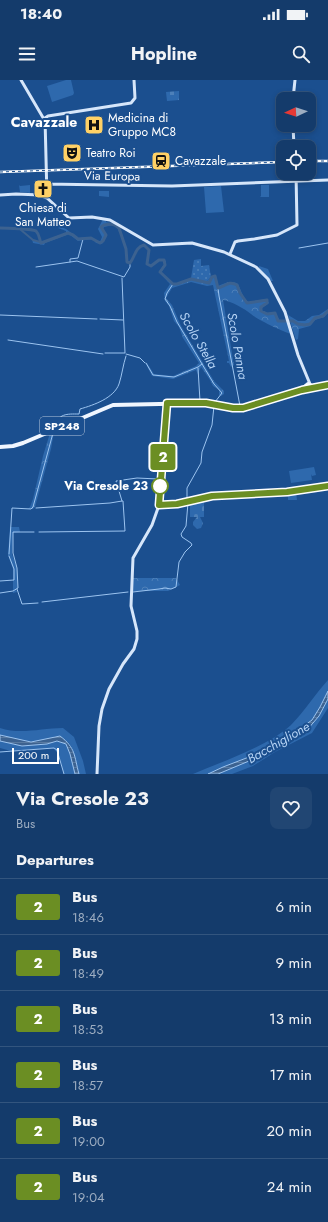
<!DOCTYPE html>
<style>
body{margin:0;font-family:Jost,sans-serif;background:#214673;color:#f1f3f6;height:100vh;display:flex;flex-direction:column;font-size:15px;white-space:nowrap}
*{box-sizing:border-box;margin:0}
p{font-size:13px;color:#9dadc1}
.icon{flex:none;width:22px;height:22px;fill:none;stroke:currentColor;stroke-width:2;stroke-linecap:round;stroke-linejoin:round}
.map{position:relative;height:694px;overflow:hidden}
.drawer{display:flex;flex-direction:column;background:#143b6b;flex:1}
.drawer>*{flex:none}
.badge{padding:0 8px;border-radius:3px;font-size:14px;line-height:26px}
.needle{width:26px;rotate:266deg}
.buttons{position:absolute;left:276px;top:12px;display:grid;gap:8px}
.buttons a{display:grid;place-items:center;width:40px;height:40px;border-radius:8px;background:#143b6b;box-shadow:0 2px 6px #0003,0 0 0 1px #33557e;font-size:20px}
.scale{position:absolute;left:12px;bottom:10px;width:47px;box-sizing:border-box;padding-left:4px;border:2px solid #fff;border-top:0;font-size:11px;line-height:14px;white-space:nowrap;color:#fff;-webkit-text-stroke:3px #1b4f8f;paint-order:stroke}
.map>.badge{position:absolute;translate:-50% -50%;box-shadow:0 0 0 2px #fff}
h2{padding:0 16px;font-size:15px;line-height:36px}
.round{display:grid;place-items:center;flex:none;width:42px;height:42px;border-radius:8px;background:#214673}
.headline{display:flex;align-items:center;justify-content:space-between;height:68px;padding:0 16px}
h1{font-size:19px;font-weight:700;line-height:30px}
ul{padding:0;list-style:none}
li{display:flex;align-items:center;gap:12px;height:56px;padding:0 16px;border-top:1px solid #33557e}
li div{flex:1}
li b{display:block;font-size:15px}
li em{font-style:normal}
li .badge{min-width:44px;font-weight:700;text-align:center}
.status{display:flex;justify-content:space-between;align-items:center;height:28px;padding:0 20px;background:#143b6b;direction:ltr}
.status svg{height:11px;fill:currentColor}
header{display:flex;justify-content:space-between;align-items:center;height:52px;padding:0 16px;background:#143b6b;font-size:18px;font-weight:700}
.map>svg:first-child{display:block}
</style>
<div class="status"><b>18:40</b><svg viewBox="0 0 49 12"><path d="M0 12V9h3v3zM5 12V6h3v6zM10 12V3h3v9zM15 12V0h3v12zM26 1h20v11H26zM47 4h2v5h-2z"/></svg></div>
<header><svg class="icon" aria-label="menu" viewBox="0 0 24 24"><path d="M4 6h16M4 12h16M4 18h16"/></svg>Hopline<svg class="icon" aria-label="search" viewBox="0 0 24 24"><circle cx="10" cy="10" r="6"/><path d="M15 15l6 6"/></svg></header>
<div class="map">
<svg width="328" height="694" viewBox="0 0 328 694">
<defs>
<pattern id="forest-crowns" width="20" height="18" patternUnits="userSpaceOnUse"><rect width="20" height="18" fill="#2e69ad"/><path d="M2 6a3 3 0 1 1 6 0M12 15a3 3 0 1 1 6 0" fill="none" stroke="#4d80b9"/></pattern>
<pattern id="cemetery-stones" width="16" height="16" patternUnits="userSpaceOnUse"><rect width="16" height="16" fill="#2e69ad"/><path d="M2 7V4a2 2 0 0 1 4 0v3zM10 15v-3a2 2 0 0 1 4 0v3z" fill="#4d80b9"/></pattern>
<pattern id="garden-dots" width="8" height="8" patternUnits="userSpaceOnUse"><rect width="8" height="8" fill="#2e69ad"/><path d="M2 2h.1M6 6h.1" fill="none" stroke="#4d80b9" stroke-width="1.8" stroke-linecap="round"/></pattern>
<pattern id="water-rules" width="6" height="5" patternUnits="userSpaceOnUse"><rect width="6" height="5" fill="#3c6290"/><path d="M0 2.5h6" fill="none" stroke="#597aa1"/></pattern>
</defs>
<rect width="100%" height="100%" fill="#1b4f8f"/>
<!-- green -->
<path fill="#2e69ad" d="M66,0H71L74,13L73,15L52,22L47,6Z
M19,105L20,106L30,105V113L20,112Z
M261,105H269V117H260L261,116Z
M221,106L224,132L206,133L204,107Z
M99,111H109V117L99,116Z
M103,139L106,140V142C112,143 115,144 120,149L119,152L118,149L113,145L104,147L103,149L106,153L107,156L102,164L96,163L93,159L78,161L69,154L45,163L44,165L33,163L32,159L41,163V161H46L66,153V151L58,148L59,146L66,149L78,158L91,157L100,162L102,157L98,149Z
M259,186L268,189L273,201H271L259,188Z
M314,387L316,395L312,396L311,394L312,400L291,403L289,391Z
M291,412H296L297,420H288V414Z
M10,447H19L20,452L13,453L12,474L17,488L18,508L16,509L17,512L13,513V489L8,475Z
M328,600V611L320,627L312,640L301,648L262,672L223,687L208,694H193C221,682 270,665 291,645C305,631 315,614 328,600Z
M328,619V628L312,653L275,672L253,686L232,694H218L273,670L307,650L319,636Z
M0,648C21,655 41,648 63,648L74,657L83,681L86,694H79L72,668L69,663L56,656C34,665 22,661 0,655Z
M0,661L22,666L47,664L57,661L66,664L70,674L75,694H64C61,685 61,673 52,668L11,671L0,668Z"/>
<!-- forest -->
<path fill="url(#forest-crowns)" d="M161,179L166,181V185L162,191V193L173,204L179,203L191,198L206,202L211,197L216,196L218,206C226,203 231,200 238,204L244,218L248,222L266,219L269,223L262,228L261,230L268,233L275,232L280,241L287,240L291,254C282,251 258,240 251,234C245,229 231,221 223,220L234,285L231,287L229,283H227V281H229L228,276L213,205L207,206L191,202L172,208L166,218L172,225L181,246L214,301L224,311V314L221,316L219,315V310L213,306L210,300L201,287L199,291V297L196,290L173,299L152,296L146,284L147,283L154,294L173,296L196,286L199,283L183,258L179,247L174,241L169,226L165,221L164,213L170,204L159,192L165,183Z
M328,229V233L324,237L315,240L310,246L299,249L298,259L296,260L288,235L298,241H305L312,236L319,235Z
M54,352L51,369L35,427L33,429H28L30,427L33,419L43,376L50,353Z
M133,498H176L180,505L168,511H132Z"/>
<!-- cemetery -->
<path fill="url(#cemetery-stones)" d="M179,11V20L167,21L166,12Z
M190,421L204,422V437H200L203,443L201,448L197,449L193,445V442L197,437H190Z"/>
<!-- garden -->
<path fill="url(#garden-dots)" d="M201,179V186L209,185L211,197L206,202L191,198L194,180Z"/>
<!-- water -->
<path fill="url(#water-rules)" stroke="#9cc4f0" d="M328,611V619L319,636L307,650L273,670L261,676L218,694H208L223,687L262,672L301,648L312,640L320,627Z
M0,655L31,662L60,656C76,668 74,676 79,694H75L70,674L66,664L57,661L47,664L22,666L0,661Z"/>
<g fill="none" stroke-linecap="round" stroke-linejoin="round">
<!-- stream -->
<path stroke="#9cc4f0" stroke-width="1" d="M299,168L328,163
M70,182V179L78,178L83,159
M36,187L77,181L124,197L130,187V183
M173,204L167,213L165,219L170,226L177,242L208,294L214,304L222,313L215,322
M218,208L219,216L240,326
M0,235L97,239
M100,239L123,240
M8,260L103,274
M105,273H125L122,198
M126,274L140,278L145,283
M146,283L153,295L174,297L198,287L202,284
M198,288L200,321
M55,347C58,333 67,334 79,334L80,329C94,325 114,318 119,304C122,295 123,285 126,276
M164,382L167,335
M187,421V408L201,383L202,372L212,345L214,326
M36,428L110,423L122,421L116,401L137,398L158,399L160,392
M39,452L125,451L123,421H122
M9,474L12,428L31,429L33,427L53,353
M0,501L14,500V489L9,476
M17,509L22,524L38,523
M133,512L159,509L165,508L171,509L176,507L179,482L185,472L192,465L191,463L182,457L181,454L186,446L188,423
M0,513L13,511L18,508L17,488L13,473V452H34
M42,522L128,512
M0,672L54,668L57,670L64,694"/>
<!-- canal -->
<path stroke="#3c6290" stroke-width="2" d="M21,150L33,160L40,162"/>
<!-- river -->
<path stroke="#3c6290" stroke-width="3" d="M0,148C6,148 33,149 36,151C40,155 39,159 41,163L68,153L73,155L78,159L91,158L100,163L103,161L106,155L101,147L104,145L110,144L115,145L119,148L126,169L127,182L130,183C135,177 135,167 144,165L149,170L147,184L151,186L159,180H164L165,185L160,192L173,204H177L191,199L209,203L212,197L215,196L218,208C225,207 228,200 237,205L240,213L247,223L267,220V223L261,227V231L267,234L275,233L278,241H293L298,244L305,245L310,244L315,238L323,236L328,231"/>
<!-- secondary -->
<path stroke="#d6e6fa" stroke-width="3" d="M21,0L45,41
M293,19L295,0
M293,45L294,67
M46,104L172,106L328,100
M0,115L16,114L40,115
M39,115L47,118L69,138L92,137L110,140L153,165L192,163L224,172L256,187L268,199L285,232L298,275L310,304
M47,118L45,38L48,36L131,23L135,18L134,0
M230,174L235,162L238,161L254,159L277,155L297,145L296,93
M97,694L99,646L102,629L109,609L123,584L134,569L137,559V551L131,526L133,478L152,445L158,428L167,323"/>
<!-- primary -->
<path stroke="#f0f6ff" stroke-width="4" d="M302,309L308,304L314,307
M0,367L13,366L23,363L113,325L206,323L232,328L241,329L302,310L328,305"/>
<!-- rail casing -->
<g stroke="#fff" stroke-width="2.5">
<path id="rail" d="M309,81H328
M0,92L283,82"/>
</g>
<!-- rail -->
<use href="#rail" stroke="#1b4f8f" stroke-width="1" stroke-dasharray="3" stroke-linecap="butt"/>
</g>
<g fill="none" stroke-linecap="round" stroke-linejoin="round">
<!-- line casing -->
<g stroke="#fff" stroke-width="9">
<path id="line" d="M328,305L302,310L243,328H233L206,323H167L159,425L177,424L212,416L287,412L328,406"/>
</g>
<!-- line -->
<use href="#line" stroke="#6b8e23" stroke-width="6"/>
</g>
<!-- icons -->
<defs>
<g id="hospital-square" transform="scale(1)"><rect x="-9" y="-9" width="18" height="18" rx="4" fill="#ffd166" stroke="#1b4f8f"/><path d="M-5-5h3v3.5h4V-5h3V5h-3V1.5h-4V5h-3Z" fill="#111"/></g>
<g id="theatre-square" transform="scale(1)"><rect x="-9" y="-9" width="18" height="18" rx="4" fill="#ffd166" stroke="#1b4f8f"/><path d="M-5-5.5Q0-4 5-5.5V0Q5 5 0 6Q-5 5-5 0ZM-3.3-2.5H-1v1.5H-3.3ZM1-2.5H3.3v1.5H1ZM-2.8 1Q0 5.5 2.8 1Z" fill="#111"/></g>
<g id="station-square" transform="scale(1)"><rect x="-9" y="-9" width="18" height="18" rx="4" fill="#ffd166" stroke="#1b4f8f"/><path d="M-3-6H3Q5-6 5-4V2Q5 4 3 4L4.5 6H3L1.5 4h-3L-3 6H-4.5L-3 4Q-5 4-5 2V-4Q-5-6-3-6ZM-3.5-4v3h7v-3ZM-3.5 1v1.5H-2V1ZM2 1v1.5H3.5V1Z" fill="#111"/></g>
<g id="church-square" transform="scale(1)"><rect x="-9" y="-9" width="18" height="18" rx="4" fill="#ffd166" stroke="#1b4f8f"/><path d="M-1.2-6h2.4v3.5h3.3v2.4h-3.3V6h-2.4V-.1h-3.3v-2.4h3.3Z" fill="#111"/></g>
</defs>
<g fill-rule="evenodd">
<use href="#hospital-square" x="94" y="45"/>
<use href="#theatre-square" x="72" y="73"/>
<use href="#station-square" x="161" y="81"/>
<use href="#church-square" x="43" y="109"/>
</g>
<!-- markers -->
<circle fill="#fff" stroke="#6b8e23" stroke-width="2" cx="160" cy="406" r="8"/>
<g text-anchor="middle" stroke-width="4" stroke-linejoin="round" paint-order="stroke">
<!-- shield labels -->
<rect fill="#1b4f8f" stroke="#bbcadd" stroke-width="1" x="40" y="337" width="44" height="18" rx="3"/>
<g font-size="11" font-weight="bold" fill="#fff">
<text x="62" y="350">SP248</text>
</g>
<!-- poi labels -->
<g font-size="12" fill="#fff" stroke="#1b4f8f" text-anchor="start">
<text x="108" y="42">Medicina di<tspan x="108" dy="14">Gruppo MC8</tspan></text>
<text x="86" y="77">Teatro Roi</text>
<text x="175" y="85">Cavazzale</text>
<text x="43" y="132" text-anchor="middle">Chiesa di<tspan x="43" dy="14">San Matteo</tspan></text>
</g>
<!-- street labels -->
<g font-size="12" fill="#fff" stroke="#1b4f8f">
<text transform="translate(112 96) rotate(1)" y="4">Via Europa</text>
</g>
<!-- stop labels -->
<g font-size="12" font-weight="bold" fill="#fff" stroke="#1b4f8f" text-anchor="end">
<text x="148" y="410">Via Cresole 23</text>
</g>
<!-- water labels -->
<g font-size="13" font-style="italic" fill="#b5d3f5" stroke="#1b4f8f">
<text transform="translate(199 260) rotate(60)" y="5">Scolo Stella</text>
<text transform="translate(238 266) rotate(80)" y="5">Scolo Panna</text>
<text transform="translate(278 662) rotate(-30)" y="5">Bacchiglione</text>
</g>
<!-- quarter labels -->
<g font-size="14" font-weight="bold" fill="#fff" stroke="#1b4f8f">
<text x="44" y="47">Cavazzale</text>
</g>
</g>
</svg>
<div class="buttons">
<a><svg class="needle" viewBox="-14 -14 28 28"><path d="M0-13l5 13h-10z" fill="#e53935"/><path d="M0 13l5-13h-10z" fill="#9dadc1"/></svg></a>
<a><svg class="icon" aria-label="locate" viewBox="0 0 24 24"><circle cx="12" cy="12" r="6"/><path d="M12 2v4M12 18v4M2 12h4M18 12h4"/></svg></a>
</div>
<div class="scale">200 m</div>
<b class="badge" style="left:163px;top:377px;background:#6b8e23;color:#fff">2</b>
</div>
<section class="drawer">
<div class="headline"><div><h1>Via Cresole 23</h1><p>Bus</p></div><a class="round"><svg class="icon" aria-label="heart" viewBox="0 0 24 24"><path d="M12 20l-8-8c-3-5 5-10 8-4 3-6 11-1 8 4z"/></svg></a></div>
<h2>Departures</h2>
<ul>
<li><span class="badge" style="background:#6b8e23;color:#fff">2</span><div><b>Bus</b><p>18:46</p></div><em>6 min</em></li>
<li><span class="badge" style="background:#6b8e23;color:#fff">2</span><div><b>Bus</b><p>18:49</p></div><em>9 min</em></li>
<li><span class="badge" style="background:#6b8e23;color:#fff">2</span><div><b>Bus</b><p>18:53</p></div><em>13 min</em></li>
<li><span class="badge" style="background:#6b8e23;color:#fff">2</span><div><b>Bus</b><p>18:57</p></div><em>17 min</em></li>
<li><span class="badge" style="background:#6b8e23;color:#fff">2</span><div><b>Bus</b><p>19:00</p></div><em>20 min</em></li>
<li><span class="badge" style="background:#6b8e23;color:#fff">2</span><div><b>Bus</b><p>19:04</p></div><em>24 min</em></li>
</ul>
</section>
